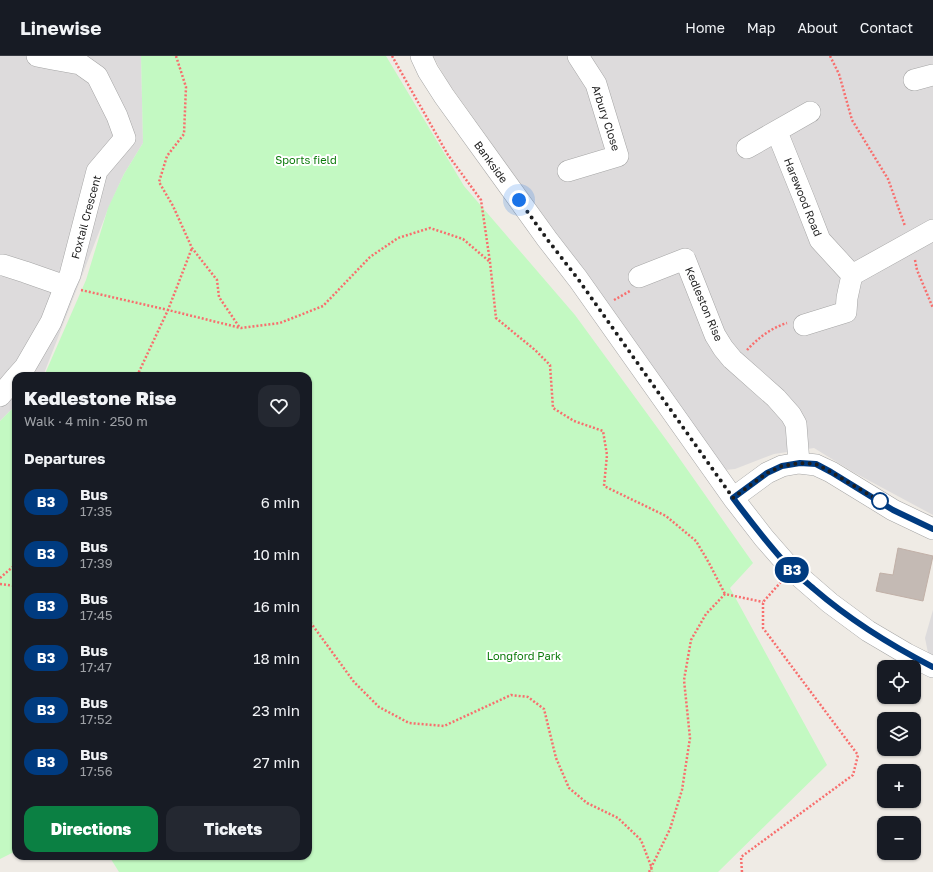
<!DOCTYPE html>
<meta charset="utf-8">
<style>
body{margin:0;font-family:"Golos Text",sans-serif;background:#242831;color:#f1f3f6;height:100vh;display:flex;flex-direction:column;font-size:15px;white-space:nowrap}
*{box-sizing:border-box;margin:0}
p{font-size:13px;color:#9ea1a6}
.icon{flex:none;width:22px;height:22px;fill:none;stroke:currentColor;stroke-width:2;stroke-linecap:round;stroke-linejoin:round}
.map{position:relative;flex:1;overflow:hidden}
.drawer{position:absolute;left:12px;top:316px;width:300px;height:488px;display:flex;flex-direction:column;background:#171b24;border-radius:12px;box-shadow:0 1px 3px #0004}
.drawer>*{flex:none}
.badge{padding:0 8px;border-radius:13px;font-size:14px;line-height:26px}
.fabs{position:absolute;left:877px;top:604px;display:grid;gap:8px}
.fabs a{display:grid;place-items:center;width:44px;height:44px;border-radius:8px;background:#171b24;box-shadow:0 1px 3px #0004;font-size:20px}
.you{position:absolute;width:20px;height:20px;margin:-10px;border:3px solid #fff;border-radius:50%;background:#1a73e8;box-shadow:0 0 0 6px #1a73e833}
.map>.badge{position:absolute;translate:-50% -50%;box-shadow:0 0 0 2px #fff}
h2{padding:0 12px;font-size:15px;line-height:36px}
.round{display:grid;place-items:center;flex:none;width:42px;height:42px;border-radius:12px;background:#242831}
.overview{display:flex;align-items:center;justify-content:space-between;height:68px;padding:0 12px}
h1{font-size:19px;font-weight:800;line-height:30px}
.cta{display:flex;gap:8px;margin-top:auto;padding:8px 12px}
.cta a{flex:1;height:46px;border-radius:12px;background:#0b8043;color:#fff;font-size:16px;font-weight:800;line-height:46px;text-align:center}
.cta a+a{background:#242831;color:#f1f3f6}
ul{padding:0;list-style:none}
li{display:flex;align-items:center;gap:12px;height:52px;padding:0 12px}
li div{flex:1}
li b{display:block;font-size:15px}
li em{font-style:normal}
li .badge{min-width:44px;font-weight:700;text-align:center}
header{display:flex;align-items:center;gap:24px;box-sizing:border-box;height:56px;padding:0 20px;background:#171b24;border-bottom:1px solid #363941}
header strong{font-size:19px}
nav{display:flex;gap:22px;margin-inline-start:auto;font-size:14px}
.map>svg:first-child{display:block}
</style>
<header>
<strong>Linewise</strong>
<nav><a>Home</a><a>Map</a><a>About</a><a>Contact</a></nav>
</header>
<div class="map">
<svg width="933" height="816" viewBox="0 0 933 816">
<rect width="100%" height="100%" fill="#efebe5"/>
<!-- residential -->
<path fill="#dddbdc" d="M0,0H141L143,87L124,118L108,153L43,320H16V349L0,365Z
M433,0H933V459L853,416L814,392L774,398L735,413L725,414L447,25Z
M933,554V599L928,597L925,582Z"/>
<!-- park -->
<path fill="#c3f9c2" d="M141,0H386L464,130L575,259L670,389L753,507L730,532L827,709L718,816H119L109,800H308V320H44L86,224L108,152L124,118L143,87Z
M16,349V795L0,803V365Z"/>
<!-- building -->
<path fill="#c4bab4" stroke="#c1b0a7" d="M898,492L933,500L923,545L876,535L880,517L893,519Z"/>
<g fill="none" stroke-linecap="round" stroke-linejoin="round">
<!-- minor casing -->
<g stroke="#a5a5a5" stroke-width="22">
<path id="minor" d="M421,0L428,15L444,40L547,183L578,223L733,442L764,482L792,514L830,547L868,575L907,598L933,611
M914,24L933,19
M777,76L804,143L820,184L852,219L847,242L846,256L804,269
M747,92L810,56
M568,115L618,100L596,28L578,0
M0,209H3L25,216L65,230
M852,219L933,174
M639,221L685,203L715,279L723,292L732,303L776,342L791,359L796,368L799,407
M17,320L25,311L51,266L65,230L70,219L97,115L125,82L117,60L97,20L80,8L52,3L37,0
M0,340L16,321
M733,442L767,417L782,410L799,407L816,409L831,416L893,454L933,473"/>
</g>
<!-- path -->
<path stroke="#f86e6d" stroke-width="2.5" stroke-dasharray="2 2" stroke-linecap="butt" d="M176,0L186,31L184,78L167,100L159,126L173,150L192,192L217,224L219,241L240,272
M392,0L448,99L481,144L490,206L496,262L535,294L550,309L553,352L574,365L603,375L607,399L604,430L666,460L696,485L709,507L725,538
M830,0L839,18L852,64L888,123L905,170
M915,204L917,214L933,252
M81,234L168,254L241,272L280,267L323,250L370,201L398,182L430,172L463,183L490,206
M614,244L630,235
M747,294C758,282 771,272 787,267
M137,320L168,254L192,192
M0,522L16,508
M0,528L16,530
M308,563L354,626L379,651L409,667L444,670L511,639L528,641L544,653L556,702L569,732L587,747L618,762L641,784L651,810L652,816
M649,816L670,773L682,734L690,682L684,624L691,584L706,558L725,538L763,546
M742,816L741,801L853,719L858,699L763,572V546L781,526"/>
<!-- minor -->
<use href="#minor" stroke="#fff" stroke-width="21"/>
</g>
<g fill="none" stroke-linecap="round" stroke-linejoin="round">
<!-- line casing -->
<g stroke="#fff" stroke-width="9">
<path id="line" d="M933,473L893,454L831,416L816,408L800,407L782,410L767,417L733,442C751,466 770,491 791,513C798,520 806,526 814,533C850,564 890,589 933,611"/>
</g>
<!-- line -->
<use href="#line" stroke="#003b80" stroke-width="6"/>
<!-- walk -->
<path stroke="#1e1e1e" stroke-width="4" stroke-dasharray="0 7.2" d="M519,144L547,183L578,223L733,442L767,417L782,410L800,407L816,408L831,416L881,446L880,445"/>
</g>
<!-- markers -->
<circle fill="#fff" stroke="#003b80" stroke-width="2" cx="880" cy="445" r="8"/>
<g text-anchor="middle" stroke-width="4" stroke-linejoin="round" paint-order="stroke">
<!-- street labels -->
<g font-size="11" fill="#1e1e1e" stroke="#fff">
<text transform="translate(606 62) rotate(72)" y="4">Arbury Close</text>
<text transform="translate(491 106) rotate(54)" y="4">Bankside</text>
<text transform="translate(803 141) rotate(68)" y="4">Harewood Road</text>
<text transform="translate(86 161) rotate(-75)" y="4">Foxtail Crescent</text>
<text transform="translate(704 248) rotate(67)" y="4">Kedleston Rise</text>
</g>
<!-- park labels -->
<g font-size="11" fill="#0e7c0d" stroke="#fff">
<text x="306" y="108">Sports field</text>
<text x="524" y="604">Longford Park</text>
</g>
</g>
</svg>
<div class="fabs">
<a><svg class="icon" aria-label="locate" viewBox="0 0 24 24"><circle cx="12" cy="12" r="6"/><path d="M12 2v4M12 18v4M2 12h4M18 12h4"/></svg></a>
<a><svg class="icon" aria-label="layers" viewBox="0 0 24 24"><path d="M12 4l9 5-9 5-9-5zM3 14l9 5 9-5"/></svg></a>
<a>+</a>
<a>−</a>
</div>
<div class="you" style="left:519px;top:144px"></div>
<b class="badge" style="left:792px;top:514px;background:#003b80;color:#fff">B3</b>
<section class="drawer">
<div class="overview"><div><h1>Kedlestone Rise</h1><p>Walk · 4 min · 250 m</p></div><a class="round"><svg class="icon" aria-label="heart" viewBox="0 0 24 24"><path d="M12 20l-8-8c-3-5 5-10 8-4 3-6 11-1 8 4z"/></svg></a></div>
<h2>Departures</h2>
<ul>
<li><span class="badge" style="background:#003b80;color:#fff">B3</span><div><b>Bus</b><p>17:35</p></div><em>6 min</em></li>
<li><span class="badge" style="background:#003b80;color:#fff">B3</span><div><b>Bus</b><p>17:39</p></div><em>10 min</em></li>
<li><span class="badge" style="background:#003b80;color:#fff">B3</span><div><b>Bus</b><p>17:45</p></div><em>16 min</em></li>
<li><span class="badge" style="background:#003b80;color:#fff">B3</span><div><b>Bus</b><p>17:47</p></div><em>18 min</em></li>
<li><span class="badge" style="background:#003b80;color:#fff">B3</span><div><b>Bus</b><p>17:52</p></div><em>23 min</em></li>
<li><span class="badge" style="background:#003b80;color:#fff">B3</span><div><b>Bus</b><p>17:56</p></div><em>27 min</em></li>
</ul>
<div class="cta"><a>Directions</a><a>Tickets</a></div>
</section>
</div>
